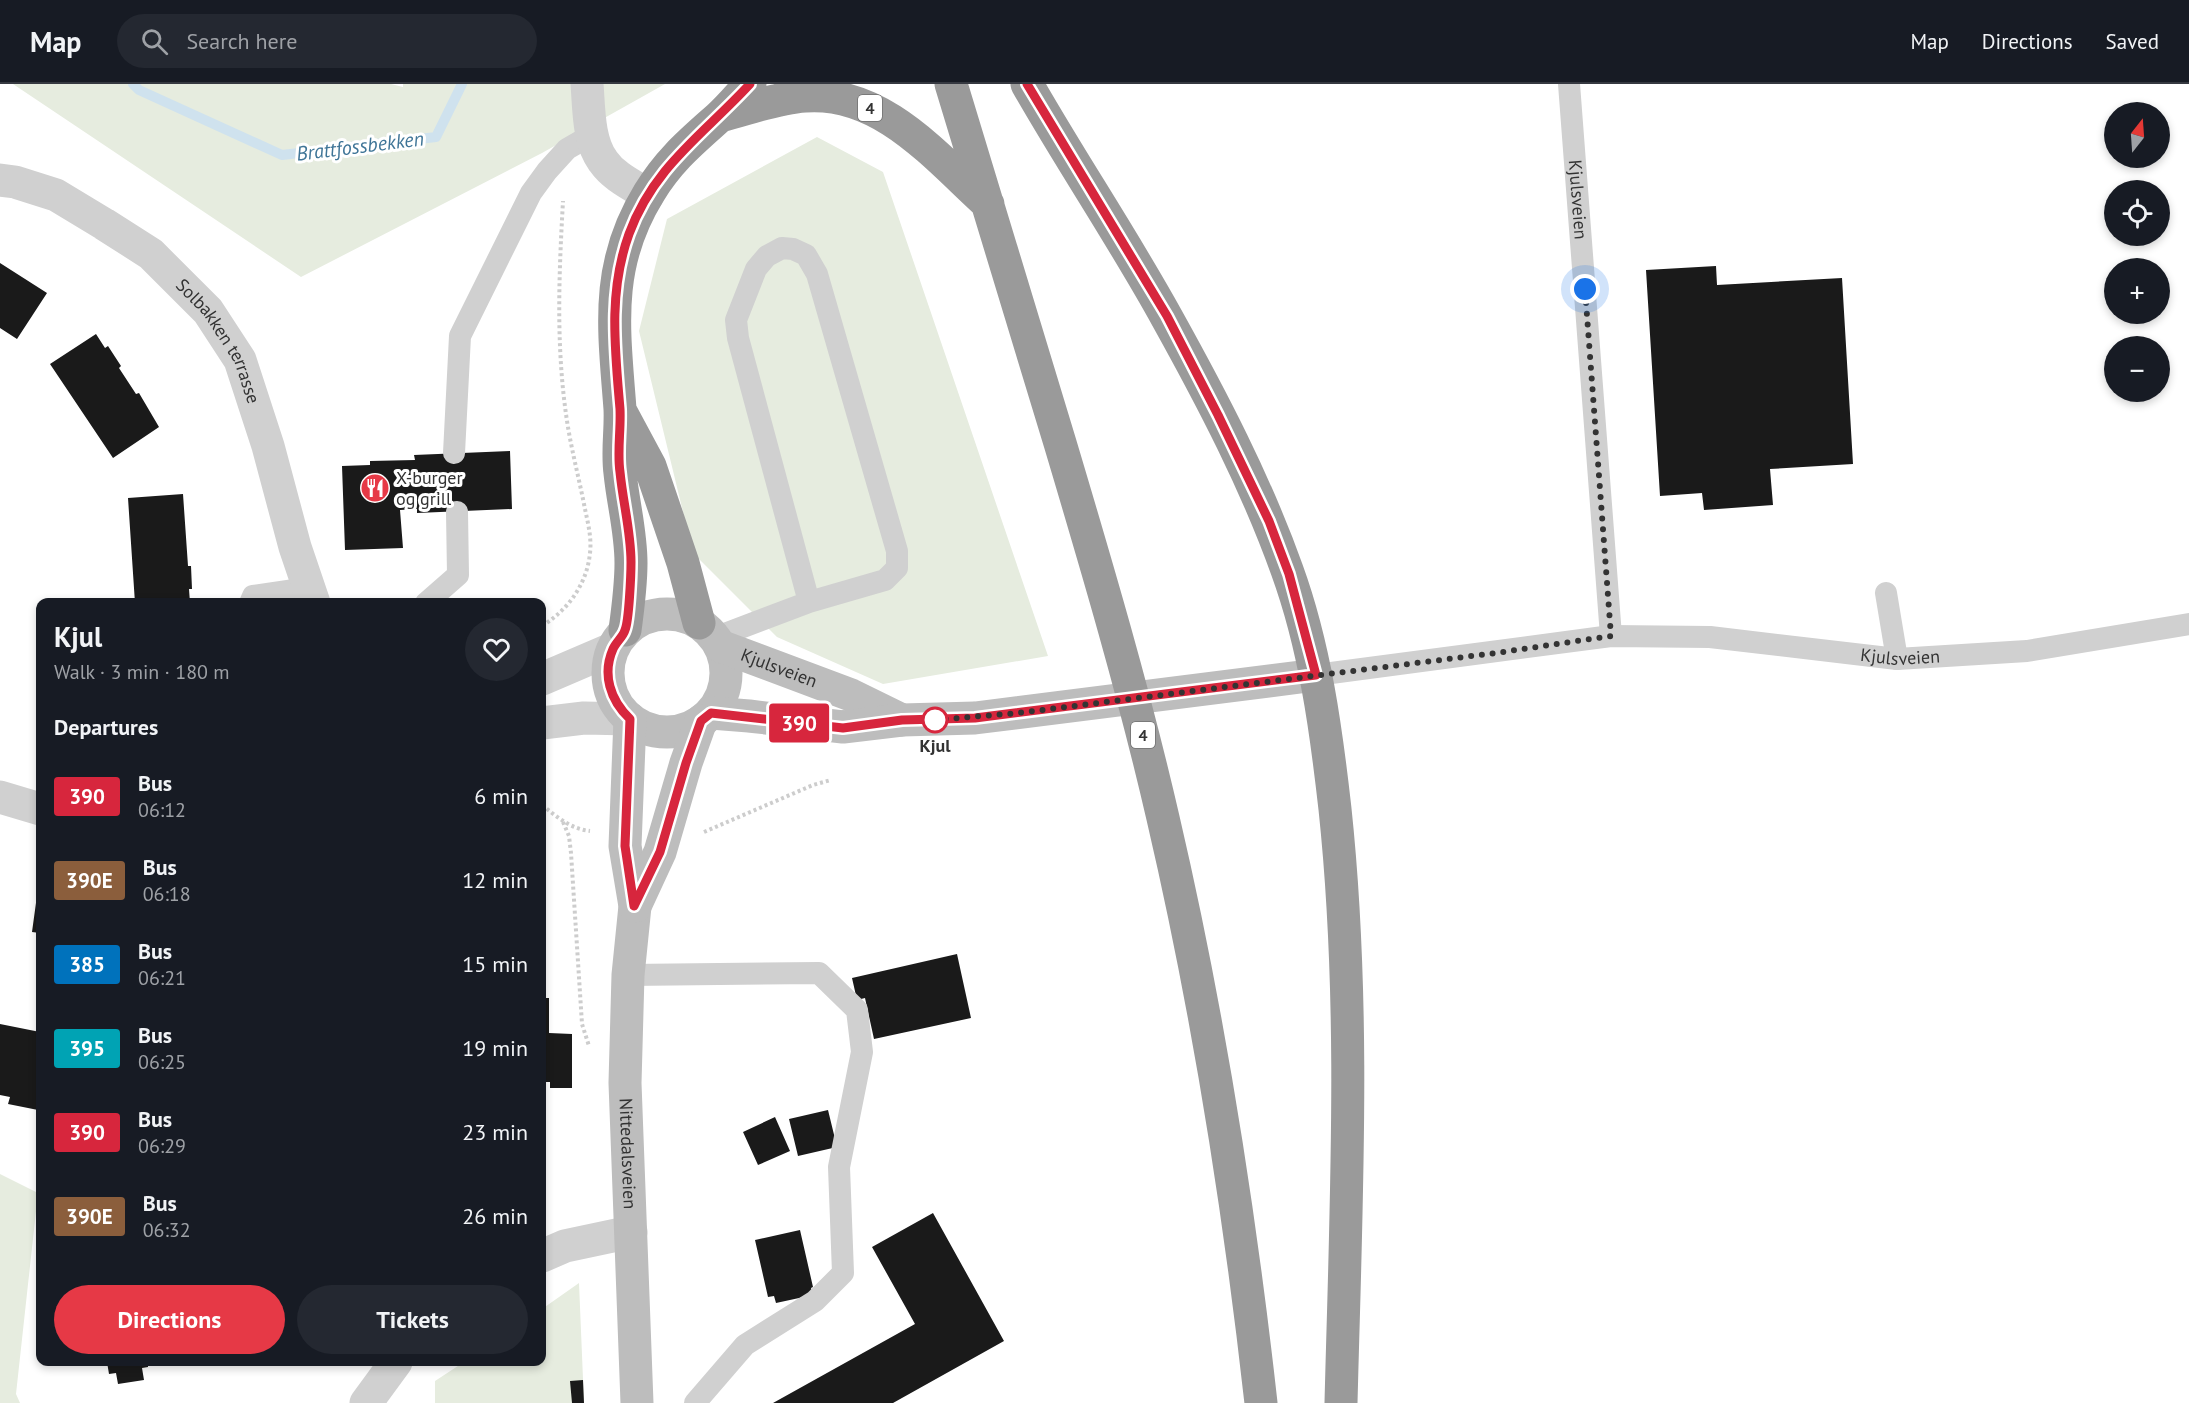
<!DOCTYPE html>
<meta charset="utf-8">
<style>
body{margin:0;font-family:"PT Sans",sans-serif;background:#242831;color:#f1f3f6;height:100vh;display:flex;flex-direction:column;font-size:22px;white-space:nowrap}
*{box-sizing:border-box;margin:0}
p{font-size:20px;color:#9ea1a6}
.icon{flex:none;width:33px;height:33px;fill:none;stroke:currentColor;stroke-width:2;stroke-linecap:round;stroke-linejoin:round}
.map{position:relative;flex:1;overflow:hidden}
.panel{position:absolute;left:36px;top:514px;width:510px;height:768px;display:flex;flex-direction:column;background:#171b24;border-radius:12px;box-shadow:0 3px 9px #0003}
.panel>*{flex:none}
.badge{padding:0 12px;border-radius:4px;font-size:21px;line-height:39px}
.needle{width:39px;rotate:17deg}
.tools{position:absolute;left:2104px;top:18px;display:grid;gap:12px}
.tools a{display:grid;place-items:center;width:66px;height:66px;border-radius:50%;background:#171b24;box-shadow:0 3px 9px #0003;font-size:30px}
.you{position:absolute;width:30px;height:30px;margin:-15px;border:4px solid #fff;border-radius:50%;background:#1a73e8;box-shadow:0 0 0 9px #1a73e833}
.map>.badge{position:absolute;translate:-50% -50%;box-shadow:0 0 0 3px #fff}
h2{padding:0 18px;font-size:22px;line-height:54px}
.round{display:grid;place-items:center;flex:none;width:63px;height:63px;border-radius:32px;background:#242831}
.headline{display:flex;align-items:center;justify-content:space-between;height:102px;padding:0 18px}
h1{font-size:28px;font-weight:800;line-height:45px}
.action{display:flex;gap:12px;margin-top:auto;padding:12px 18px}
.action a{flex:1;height:69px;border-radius:36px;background:#e63946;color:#fff;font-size:24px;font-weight:800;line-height:69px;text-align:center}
.action a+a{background:#242831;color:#f1f3f6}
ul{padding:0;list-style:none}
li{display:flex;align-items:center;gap:18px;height:84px;padding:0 18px}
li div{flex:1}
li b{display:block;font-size:22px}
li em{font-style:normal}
li .badge{min-width:66px;font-weight:700;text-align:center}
header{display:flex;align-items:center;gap:36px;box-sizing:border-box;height:84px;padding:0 30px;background:#171b24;border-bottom:2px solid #363941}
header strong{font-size:28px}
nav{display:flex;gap:33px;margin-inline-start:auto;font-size:21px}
.search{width:420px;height:54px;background:#242831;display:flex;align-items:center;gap:15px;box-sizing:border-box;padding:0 21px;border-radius:33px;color:#9ea1a6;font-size:22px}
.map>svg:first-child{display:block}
</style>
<header>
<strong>Map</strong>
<div class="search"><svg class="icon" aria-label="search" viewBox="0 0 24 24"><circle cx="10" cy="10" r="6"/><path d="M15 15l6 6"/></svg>Search here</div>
<nav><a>Map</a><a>Directions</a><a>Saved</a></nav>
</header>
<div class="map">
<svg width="2189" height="1319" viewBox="0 0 2189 1319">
<rect width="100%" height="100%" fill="#fff"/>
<!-- green -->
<path fill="#e6ecdf" d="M13,0H391L403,3V0H665L542,69L301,193Z
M817,53L883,88L1048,572L883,600L777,553L693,469L639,247L667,135Z
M0,1090L38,1109L16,1310L20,1319H0Z
M579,1199L584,1319H435V1297L464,1278H542V1225Z"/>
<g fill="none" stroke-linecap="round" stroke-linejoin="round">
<!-- stream -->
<path stroke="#cfe2ee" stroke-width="10" d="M133,0L139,6L282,71L436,53L462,0"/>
</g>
<!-- building -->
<path fill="#1a1a1a" d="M0,179L47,209L17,255L0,244Z
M1716,182L1717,201L1842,194L1853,380L1770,385L1773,421L1704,426L1702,409L1660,412L1646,186Z
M96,250L105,264L108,262L121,282L119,284L136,310L139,309L159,343L113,374L50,280Z
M510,367L512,425L417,429V425L400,426L403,464L345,466L342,382L370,381V377L415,376L414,371Z
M183,410L188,482H191L192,505H189L190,519H135L128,414Z
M39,797H40V849L32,848Z
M957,870L971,934L874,955L865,914L857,916L852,894Z
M542,914H549V949L572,950V1004H550V998H542Z
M0,940L40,948L37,967L40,968V1013L38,1026L8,1020L10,1013L0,1011Z
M828,1026L837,1063L798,1072L789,1035Z
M775,1033L790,1067L758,1081L743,1048Z
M933,1129L1004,1257L893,1319H773L915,1240L872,1163Z
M800,1146L813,1203L811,1204L813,1211L776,1219L774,1212L768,1213L755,1156Z
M107,1278H148V1283L142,1284L144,1296L118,1300L116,1289L109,1290Z
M583,1296L584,1319H572L570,1297Z"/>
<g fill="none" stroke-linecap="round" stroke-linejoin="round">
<!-- path -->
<path stroke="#cdcdcd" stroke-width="4" stroke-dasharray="3 3" stroke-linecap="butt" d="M542,542C568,526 587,500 590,469C592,452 587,436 584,420C578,390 570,360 566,330C556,259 559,189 563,117
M542,721C557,733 571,745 590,747
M563,738L569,752L571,769L582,940L589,962
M704,748L813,701L831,696"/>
<!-- lane -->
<g stroke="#d0d0d0" stroke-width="22">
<path id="s1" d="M1569,0L1611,552"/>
<path d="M454,369L460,252L531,109L547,87L567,65L593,50"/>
<path d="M1886,509L1897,575"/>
<path d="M250,519L253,512L308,504"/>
<path d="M426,519L458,491L457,428"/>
<path d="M714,554L809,518L885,496L897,484V467L817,190L806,171L793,165L782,164L767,172L756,185L736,236L738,254L809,518"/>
<path id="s2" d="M1316,591L1611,552L1710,553L1897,575L2027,567L2189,540"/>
<path d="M628,891L819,889L857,926L862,968L839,1083L843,1189L815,1217L745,1261L695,1319"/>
</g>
<!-- street -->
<g stroke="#d0d0d0" stroke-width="33">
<path d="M587,0C589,24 588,57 603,77C614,93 632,101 648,111"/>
<path id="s3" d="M0,96L15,98L56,111L104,140L151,170L208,227L240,276L268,362L295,463L314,519"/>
<path d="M542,595L612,565"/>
<path d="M542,639L584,634L630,635"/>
<path d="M0,713L40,725"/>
<path d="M542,1172L565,1162L631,1148"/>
<path d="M366,1319L396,1278"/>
</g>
<!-- secondary -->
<g stroke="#bdbdbd" stroke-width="33">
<circle cx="667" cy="589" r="59"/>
<path id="s4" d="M720,562L851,611L902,636"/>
<path d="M711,629L749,632L843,643L902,636L975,634L1316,591"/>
<path id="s5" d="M630,635L625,762L635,822L628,891L625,999L637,1319"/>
<path d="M635,822L660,768L686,679L701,637"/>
</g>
<!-- highway -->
<path stroke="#9a9a9a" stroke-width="33" d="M951,0C988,119 1024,239 1060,359C1097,483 1134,608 1163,734C1208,927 1239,1122 1261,1319
M1027,0C1072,79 1123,154 1167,234C1212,315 1256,399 1287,486C1315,563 1326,645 1335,725C1356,923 1346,1121 1341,1319
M720,32C748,25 776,14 805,12C882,6 936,73 988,120
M621,328L650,382L683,479L699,539
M625,546C628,524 631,501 631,479C631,448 623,419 620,389C617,368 621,346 620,325C614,245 604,182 649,109C669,76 691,58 719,33C730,23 740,11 750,0"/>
</g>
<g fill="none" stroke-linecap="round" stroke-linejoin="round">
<!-- line casing -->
<g stroke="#fff" stroke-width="14">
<path id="line" d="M750,0C703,51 654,82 629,150C608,208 615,265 620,325C621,346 617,368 620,388C623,419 631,448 631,478C631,490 629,537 625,546C623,553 616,558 613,565C602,590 610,616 630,635L625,762L634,822L660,768L686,679L701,637L711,629L843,644L902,636L975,634L1316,591L1289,490L1269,437L1218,331L1167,232L1027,0"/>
</g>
<!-- line -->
<use href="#line" stroke="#d7263d" stroke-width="9"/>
<!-- walk -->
<path stroke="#333" stroke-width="6" stroke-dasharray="0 10.8" d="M935,636L1018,629L1496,569L1611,552L1585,205"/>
</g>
<!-- icons -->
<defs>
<g id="restaurant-disc" transform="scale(1.5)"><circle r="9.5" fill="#e63946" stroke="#fff"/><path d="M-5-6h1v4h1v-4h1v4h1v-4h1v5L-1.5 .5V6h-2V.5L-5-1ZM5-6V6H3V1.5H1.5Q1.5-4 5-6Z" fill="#fff"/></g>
</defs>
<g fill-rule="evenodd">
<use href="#restaurant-disc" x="375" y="404"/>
</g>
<!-- markers -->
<circle fill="#fff" stroke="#d7263d" stroke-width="3" cx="935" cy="636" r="12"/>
<g text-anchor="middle" stroke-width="6" stroke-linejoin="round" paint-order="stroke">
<!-- shield labels -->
<g fill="#fff" stroke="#707070" stroke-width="1.5">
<rect x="858" y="11" width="24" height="26" rx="4.5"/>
<rect x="1131" y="638" width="24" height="26" rx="4.5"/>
</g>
<g font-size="16" font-weight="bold" fill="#333">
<text x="870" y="30">4</text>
<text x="1143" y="657">4</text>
</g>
<!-- street labels -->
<g font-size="18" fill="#333" stroke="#fff">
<text dy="6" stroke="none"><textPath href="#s1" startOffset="116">Kjulsveien</textPath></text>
<text dy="6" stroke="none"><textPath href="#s3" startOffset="282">Solbakken terrasse</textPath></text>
<text dy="6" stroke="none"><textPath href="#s2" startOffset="588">Kjulsveien</textPath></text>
<text dy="6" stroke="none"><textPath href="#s4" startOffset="63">Kjulsveien</textPath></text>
<text dy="6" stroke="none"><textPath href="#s5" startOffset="436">Nittedalsveien</textPath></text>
</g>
<!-- poi labels -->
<g font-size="18" fill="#333" stroke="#fff" text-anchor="start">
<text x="396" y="400">X-burger<tspan x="396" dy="21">og grill</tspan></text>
</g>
<!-- stop labels -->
<g font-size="18" font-weight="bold" fill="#333" stroke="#fff">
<text x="935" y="668">Kjul</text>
</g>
<!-- water labels -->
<g font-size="20" font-style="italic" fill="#3f7597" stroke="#fff">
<text transform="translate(360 62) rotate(-7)" y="7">Brattfossbekken</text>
</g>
</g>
</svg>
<div class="tools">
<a><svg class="needle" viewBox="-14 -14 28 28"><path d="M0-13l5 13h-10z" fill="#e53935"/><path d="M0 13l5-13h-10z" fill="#9ea1a6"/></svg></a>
<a><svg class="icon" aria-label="locate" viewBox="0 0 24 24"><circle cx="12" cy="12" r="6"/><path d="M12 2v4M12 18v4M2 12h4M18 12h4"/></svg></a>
<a>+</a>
<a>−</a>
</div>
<div class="you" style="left:1585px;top:205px"></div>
<b class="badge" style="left:799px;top:639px;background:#d7263d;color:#fff">390</b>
<section class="panel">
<div class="headline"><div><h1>Kjul</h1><p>Walk · 3 min · 180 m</p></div><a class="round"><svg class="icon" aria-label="heart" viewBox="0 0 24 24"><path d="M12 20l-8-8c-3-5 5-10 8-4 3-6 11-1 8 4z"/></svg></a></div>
<h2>Departures</h2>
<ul>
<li><span class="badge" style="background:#d7263d;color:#fff">390</span><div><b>Bus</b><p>06:12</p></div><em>6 min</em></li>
<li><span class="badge" style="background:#8b5e3c;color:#fff">390E</span><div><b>Bus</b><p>06:18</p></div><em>12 min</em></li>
<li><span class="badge" style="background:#0072bc;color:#fff">385</span><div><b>Bus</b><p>06:21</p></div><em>15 min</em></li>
<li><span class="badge" style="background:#00a3b4;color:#fff">395</span><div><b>Bus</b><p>06:25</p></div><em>19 min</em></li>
<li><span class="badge" style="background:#d7263d;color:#fff">390</span><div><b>Bus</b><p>06:29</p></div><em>23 min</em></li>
<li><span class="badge" style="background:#8b5e3c;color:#fff">390E</span><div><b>Bus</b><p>06:32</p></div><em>26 min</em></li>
</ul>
<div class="action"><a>Directions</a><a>Tickets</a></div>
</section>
</div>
